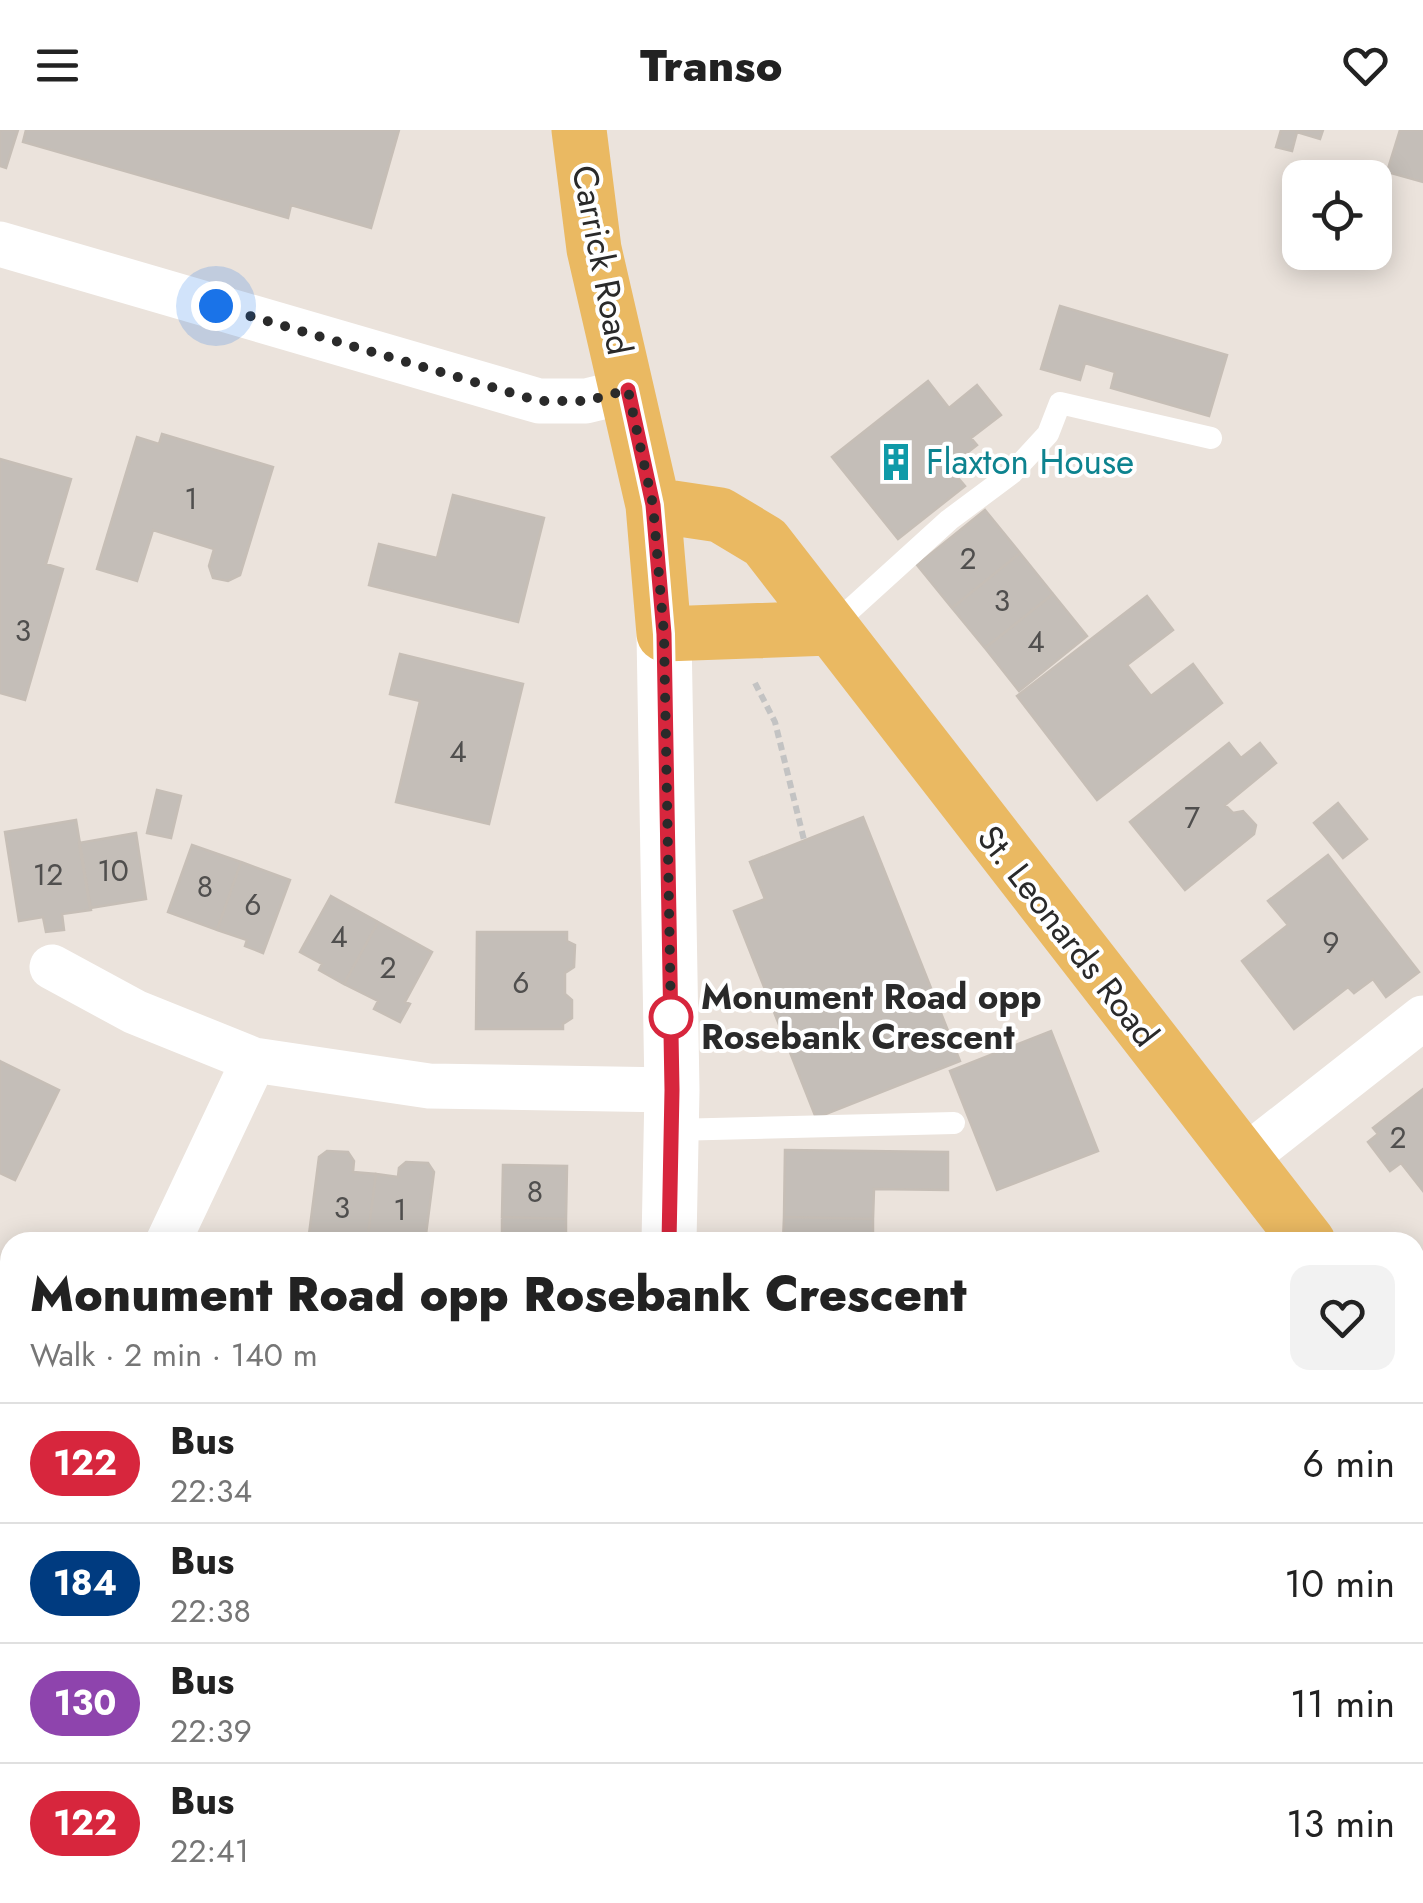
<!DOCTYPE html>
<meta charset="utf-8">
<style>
body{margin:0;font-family:Jost,sans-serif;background:#f2f2f2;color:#222;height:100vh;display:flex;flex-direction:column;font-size:38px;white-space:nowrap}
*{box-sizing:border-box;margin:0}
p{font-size:32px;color:#767676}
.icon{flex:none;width:55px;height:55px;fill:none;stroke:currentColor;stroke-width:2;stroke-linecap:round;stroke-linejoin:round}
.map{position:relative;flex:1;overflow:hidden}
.side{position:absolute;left:0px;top:1102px;width:1425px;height:672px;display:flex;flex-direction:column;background:#fff;border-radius:30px 30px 0 0;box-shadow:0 5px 25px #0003}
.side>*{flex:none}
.badge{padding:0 20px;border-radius:32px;font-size:35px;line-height:65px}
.buttons{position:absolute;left:1282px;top:30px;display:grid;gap:20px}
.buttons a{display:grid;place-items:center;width:110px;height:110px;border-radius:20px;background:#fff;box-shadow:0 5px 25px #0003;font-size:50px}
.you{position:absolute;width:50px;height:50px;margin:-25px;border:8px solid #fff;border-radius:50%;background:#1a73e8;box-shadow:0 0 0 15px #1a73e833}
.map>.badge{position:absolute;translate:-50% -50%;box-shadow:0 0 0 5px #fff}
.round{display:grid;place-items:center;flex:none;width:105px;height:105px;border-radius:20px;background:#f2f2f2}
.head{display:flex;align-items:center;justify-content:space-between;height:170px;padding:0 30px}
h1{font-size:48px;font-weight:800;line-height:75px}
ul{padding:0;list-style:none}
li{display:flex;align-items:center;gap:30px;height:120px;padding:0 30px;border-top:2px solid #e0e0e0}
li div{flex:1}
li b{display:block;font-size:38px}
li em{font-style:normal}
li .badge{min-width:110px;font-weight:700;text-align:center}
header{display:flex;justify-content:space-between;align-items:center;height:130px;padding:0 30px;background:#fff;font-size:45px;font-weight:800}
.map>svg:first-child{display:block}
</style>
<header><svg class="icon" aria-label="menu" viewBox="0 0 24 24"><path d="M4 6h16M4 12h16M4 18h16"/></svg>Transo<svg class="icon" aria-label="heart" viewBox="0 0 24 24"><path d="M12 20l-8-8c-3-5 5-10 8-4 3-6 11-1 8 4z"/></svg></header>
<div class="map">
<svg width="1423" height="1773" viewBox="0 0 1423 1773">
<rect width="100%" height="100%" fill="#ebe3dc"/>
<!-- building -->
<path fill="#c4beb8" stroke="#c6beb6" stroke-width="2.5" d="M0,0H18L6,38L0,36Z
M26,0H399L371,98L291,75L288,88L23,12Z
M1281,0H1323L1320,9L1297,2L1292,21L1276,17Z
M1400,0H1423V52L1387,42Z
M1060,176L1227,225L1209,286L1111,258L1115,242L1085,233L1080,250L1041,239Z
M928,251L949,278L977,255L1001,285L971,308L977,315L949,337L965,356L898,409L832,327Z
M162,304L273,337L240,445L228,451L213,448L209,436L214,419L153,400L137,451L97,439L137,307L159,314Z
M0,329L71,349L46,434L63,439L25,570L0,563Z
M453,365L544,388L518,492L369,455L379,414L437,428Z
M985,380L1020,423L952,478L917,435Z
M1020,423L1053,464L985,518L952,478Z
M1053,464L1087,506L1019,561L985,518Z
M1147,466L1173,500L1127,535L1151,566L1193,534L1222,573L1097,670L1017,566Z
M400,524L523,554L489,694L396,672L420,571L390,564Z
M1229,613L1241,628L1260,613L1276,633L1225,675L1233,683L1243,681L1256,695L1254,704L1185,760L1130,692Z
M157,660L181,666L171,708L147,703Z
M1338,673L1367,709L1343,728L1314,693Z
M863,687L960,931L816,988L734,781L765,769L750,732Z
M76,690L91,780L62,784L64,800L46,802L43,787L19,791L5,702Z
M136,703L146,769L90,778L79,713Z
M192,715L241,732L217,800L168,782Z
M1328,725L1419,842L1386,867L1373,849L1354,863L1348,857L1294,899L1242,831L1288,795L1268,771Z
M241,732L290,750L263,823L245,816L247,810L217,800Z
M331,766L378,792L344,854L319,840L322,834L300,822Z
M378,792L432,822L405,872L410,874L400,892L374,879L378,871L344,854Z
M477,802H567V811L575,815L574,837L565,843V864L572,870V888L563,894V899H476Z
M1051,901L1098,1021L997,1060L950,941Z
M0,931L59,960L15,1050L0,1043Z
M1423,959V1061L1401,1033L1390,1041L1368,1012L1378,1004L1373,998Z
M785,1020L948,1022V1060L874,1059L873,1089L784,1087Z
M327,1021L348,1022L354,1031L353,1042L376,1044L367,1112H308L319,1027Z
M406,1032L428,1033L434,1042L425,1112H367L376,1044L398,1047L399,1038Z
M503,1035L567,1036L566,1089L502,1087Z
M502,1087L566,1089V1112H502Z
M784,1087L873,1089V1112H783Z
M1423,1429V1523L1415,1529V1435Z
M1423,1523V1598L1415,1604V1529Z
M495,1765H583L584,1773H496Z
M796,1765H940L941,1771L797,1773Z
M1148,1765H1240L1243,1768L1239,1773H1157Z"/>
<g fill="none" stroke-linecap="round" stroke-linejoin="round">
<!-- path -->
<path stroke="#c3c3c3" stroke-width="6" stroke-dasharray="8 5" stroke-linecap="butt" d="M755,553L775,592L804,710"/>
<!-- service -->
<path stroke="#fff" stroke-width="22" d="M830,498L949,390L1012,343L1048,304L1060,273L1211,308
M671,1000L954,993"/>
<!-- minor -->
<path stroke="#fff" stroke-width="45" d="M0,114L539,271H586L627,261
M52,837L135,882L254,930
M1242,1030L1423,888
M168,1112L254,930L429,956L672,960
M0,1467L10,1446
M1059,1765L1069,1773"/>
<!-- secondary -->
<path stroke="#fff" stroke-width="55" d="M664,504L672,960L669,1112
M683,1765L684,1773"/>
<!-- primary -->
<path stroke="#eab962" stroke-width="55" d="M579,0L594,119L653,375L664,504L830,498
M653,375L720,385L765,412L1308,1112
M1415,1245L1423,1255"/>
</g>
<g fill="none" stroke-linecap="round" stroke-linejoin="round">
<!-- line casing -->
<g stroke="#fff" stroke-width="22">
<path id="line" d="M628,260L653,375L664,504L672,960L669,1112"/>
</g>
<!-- line -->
<use href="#line" stroke="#d7263d" stroke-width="15"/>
<!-- walk -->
<path stroke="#2a2a2a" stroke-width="10" stroke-dasharray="0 18" d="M216,176L539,271H586L628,260L653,375L664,504L671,887"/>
</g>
<!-- icons -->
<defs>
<g id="building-bare" transform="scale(3)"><path d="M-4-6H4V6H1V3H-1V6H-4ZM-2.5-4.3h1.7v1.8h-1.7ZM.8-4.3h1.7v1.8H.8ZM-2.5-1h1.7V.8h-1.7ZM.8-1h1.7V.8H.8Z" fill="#0f9aa8" stroke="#fff" stroke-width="2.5" paint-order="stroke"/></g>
</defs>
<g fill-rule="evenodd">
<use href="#building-bare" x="896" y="332"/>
</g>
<!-- markers -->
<circle fill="#fff" stroke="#d7263d" stroke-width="5" cx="671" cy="887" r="20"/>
<g text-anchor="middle" stroke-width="8" stroke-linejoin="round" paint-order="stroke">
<!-- number labels -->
<g font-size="30" fill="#504f4e">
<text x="191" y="379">1</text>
<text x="968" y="439">2</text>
<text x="1002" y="481">3</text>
<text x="23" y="511">3</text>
<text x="1036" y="522">4</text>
<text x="458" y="632">4</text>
<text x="1192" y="698">7</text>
<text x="113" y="751">10</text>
<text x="48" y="755">12</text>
<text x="205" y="767">8</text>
<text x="253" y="785">6</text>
<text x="339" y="817">4</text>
<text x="1331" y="823">9</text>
<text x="388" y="848">2</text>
<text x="521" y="863">6</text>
<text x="1398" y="1018">2</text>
<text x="535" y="1072">8</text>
<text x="342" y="1088">3</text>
<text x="400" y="1090">1</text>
</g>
<!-- street labels -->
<g font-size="35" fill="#2a2a2a" stroke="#fff">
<text transform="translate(602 130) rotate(79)" y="12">Carrick Road</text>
<text transform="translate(1068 806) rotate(52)" y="12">St. Leonards Road</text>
</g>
<!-- culture labels -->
<g font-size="35" fill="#0d838f" stroke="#fff" text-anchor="start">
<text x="926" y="344">Flaxton House</text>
</g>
<!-- stop labels -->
<g font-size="35" font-weight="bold" fill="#2a2a2a" stroke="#fff" text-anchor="start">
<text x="701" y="879">Monument Road opp<tspan x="701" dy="40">Rosebank Crescent</tspan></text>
</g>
</g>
</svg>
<div class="buttons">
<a><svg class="icon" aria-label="locate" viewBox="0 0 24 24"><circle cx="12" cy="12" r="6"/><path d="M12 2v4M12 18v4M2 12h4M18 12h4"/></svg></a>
</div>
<div class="you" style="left:216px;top:176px"></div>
<section class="side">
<div class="head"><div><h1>Monument Road opp Rosebank Crescent</h1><p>Walk · 2 min · 140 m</p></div><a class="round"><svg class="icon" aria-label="heart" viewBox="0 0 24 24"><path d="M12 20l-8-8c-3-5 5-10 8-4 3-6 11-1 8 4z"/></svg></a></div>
<ul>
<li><span class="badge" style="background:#d7263d;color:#fff">122</span><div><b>Bus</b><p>22:34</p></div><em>6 min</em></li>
<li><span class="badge" style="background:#003b80;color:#fff">184</span><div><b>Bus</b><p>22:38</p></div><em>10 min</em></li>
<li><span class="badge" style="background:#8e44ad;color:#fff">130</span><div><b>Bus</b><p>22:39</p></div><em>11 min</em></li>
<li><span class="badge" style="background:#d7263d;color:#fff">122</span><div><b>Bus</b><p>22:41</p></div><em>13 min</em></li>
</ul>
</section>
</div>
